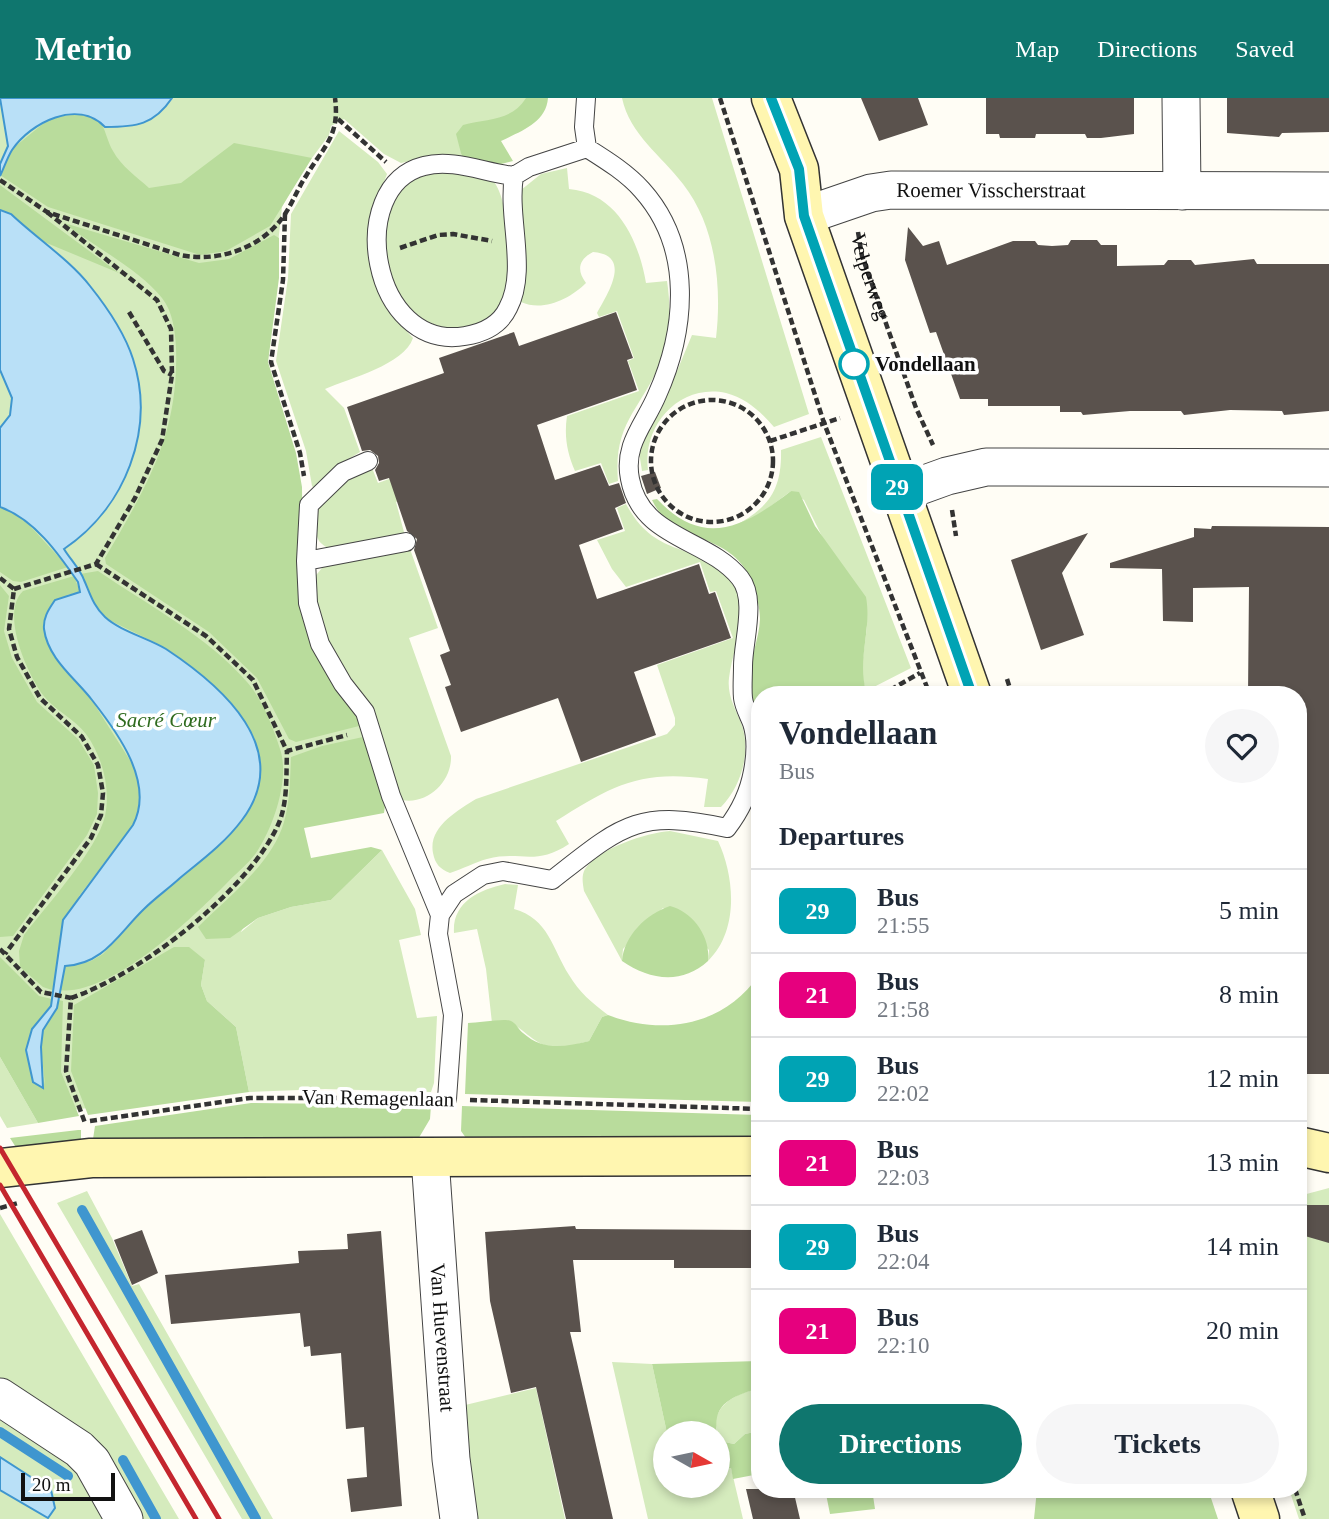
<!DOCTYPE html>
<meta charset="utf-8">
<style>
body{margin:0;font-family:Georgia,serif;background:#f6f6f7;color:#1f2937;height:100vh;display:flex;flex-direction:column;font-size:26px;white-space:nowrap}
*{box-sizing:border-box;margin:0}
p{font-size:23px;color:#747a83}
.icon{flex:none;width:38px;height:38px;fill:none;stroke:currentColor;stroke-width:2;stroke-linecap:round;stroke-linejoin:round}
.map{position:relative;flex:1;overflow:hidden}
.drawer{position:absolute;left:751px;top:588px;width:556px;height:812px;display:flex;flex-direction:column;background:#fff;border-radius:28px;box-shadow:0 4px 10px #0003}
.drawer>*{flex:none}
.badge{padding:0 14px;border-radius:10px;font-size:24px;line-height:46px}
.needle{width:46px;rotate:99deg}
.tools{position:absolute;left:653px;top:1323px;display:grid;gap:14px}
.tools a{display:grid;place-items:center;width:77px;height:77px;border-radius:50%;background:#fff;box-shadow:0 4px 10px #0003;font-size:35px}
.scale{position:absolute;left:21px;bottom:18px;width:94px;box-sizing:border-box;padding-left:7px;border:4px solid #111;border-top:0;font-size:19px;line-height:24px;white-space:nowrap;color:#111;-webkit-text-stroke:5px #fff;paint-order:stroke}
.map>.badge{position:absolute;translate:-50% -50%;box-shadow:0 0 0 4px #fff}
h2{padding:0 28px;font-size:26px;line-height:63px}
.round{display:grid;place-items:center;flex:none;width:74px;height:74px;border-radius:37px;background:#f6f6f7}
.headline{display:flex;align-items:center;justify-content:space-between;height:119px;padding:0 28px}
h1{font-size:33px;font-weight:800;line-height:52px}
.primary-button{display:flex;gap:14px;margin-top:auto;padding:14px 28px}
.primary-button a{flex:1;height:80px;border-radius:42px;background:#0f766e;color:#fff;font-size:28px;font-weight:800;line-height:80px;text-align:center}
.primary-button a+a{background:#f6f6f7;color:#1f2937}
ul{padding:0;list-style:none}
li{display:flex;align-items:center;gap:21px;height:84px;padding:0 28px;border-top:2px solid #e0e1e3}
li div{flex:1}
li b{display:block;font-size:26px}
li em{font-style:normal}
li .badge{min-width:77px;font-weight:700;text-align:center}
header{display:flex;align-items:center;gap:42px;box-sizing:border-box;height:98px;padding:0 35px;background:#0f766e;color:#fff}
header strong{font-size:33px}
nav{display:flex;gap:38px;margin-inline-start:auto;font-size:24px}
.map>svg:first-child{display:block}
</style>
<header>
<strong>Metrio</strong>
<nav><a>Map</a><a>Directions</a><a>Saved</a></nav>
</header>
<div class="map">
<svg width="1329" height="1421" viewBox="0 0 1329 1421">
<rect width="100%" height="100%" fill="#fffdf5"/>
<!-- green -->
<path fill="#d5ebbd" d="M0,0H545L461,56L462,59L438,57L401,65L384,56L344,21L331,28L329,37L312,60H309L282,109L265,265L299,511L358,619L378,685L313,700L241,834L258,820L291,809L331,802L382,752L415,811L421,837L399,842L417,920L437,918L434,985L431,994L325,991L249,994L236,929L207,903L201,887L205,862H187L245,992L36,1016L0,955Z
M622,0H712L809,316L774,329C761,314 746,300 726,295C679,285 642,328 648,372L642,373L639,354L645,329L677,273L692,237L716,240C722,189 716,128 683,86C661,57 630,37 622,0Z
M339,33L378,64L387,76L377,103L371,165L378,192L389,214L413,240C404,267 350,280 325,291L344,310L360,354L342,365L315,391L312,388L306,353L276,263L288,180L291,116Z
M567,70L569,91C618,95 639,144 646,185L667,183C671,209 671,239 661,263C641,312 613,324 618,383L609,386L601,365L575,373C567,355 564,338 567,318L639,293L628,263L634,260L617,213L599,219L597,215C606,198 634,157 593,154C579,161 576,172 586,185C570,201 543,214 521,204V92L541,76Z
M440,72L494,84C507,100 512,156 508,177C507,187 507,200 502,208C483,248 425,231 402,205C378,178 379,111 406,86C414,78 429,76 440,72Z
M821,339L911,570L866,593L861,575L867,529L804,402L791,393L756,419L733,429C768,410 782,393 781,352Z
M442,362L450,385L396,404L405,438L330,451C320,446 316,442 316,430C314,397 344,380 372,370L378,385Z
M626,406C656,462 695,443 727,478C756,509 733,545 729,580C727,597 735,610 741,625C752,653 741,689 721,709H704L708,681C641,671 611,688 556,723L569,746C534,769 521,752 487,761C475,764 463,771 450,775C440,771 435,766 433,755C428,729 457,713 476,701L667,636L675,627V620L657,567L733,540L716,493L710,494L700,464L626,489L612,471L597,442L625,433L617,410Z
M410,451L438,530L409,540L451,658C452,683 428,707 402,702L398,695C368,632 315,550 313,481L326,465Z
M670,733L718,743C735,779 739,833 708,863L709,852L663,810L623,851L622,863L584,793C583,786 581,778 585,771C599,750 646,735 670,733Z
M505,786L518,787L514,811C549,821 552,850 569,877C579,894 592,905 608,917L602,919L589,943C578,946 562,951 551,949C526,944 518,917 492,925L486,871L477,831L454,835C452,804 479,792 505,786Z
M0,959L38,1025L7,1030L0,1018Z
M1329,1090V1421H1299L1289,1391H1298L1299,1098Z
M87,1093L112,1140L132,1188L139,1186L273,1421H242L57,1105Z
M0,1116L179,1421H134L0,1286Z
M612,1264L652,1266L667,1335L665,1388H718V1373L731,1370L743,1421H648Z
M536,1290L565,1421H473L461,1308Z
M759,1290V1333L745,1336L734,1346L720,1343L715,1324C721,1301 739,1296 759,1290Z
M0,1311L67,1353L113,1421H0V1392L47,1419L55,1410L51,1392L0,1359Z"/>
<!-- forest -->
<path fill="#b9dc9c" d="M526,0H548C546,25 521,33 501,43L513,63L497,67L462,59L456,36L463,27C486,20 511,24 526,0Z
M84,15C107,21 103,35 113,53C121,68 137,79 149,90L181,85L234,45L312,60L270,128L226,153L200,157L48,109L0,77L12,51L50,20Z
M0,87L119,175L37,141L11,116L0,112Z
M64,125L199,165L229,161L274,137L279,140V180L268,264L296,355L302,389L303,507L363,627L296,644L289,641L257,580L209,534L106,466L105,460C147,388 179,336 176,250C175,233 173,214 162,200C140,172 92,147 64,125Z
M791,393L799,394L815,428L866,499C872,531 857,561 866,593L860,597H760L759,615C736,589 759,550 760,521C760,510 756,495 752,484C732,432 673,448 652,402L657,401C704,451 744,429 791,393Z
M0,409L20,417L68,469L21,484L13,483L0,474Z
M98,473C148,507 207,538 247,584C262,601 273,629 280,651C290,680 274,727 258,752C250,765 235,776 225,787C190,822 110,899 58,892L65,868L91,863L103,856L143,812L221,746L243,720L214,589L156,545L105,520L87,495L80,476Z
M74,478L80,494L67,497L91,601L133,667L140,689L142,711L133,727L79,798L52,892L43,889L20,869L19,853L24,837C47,807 97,752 105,718C111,690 102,658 86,636C75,621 54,612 43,597C27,575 0,515 23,493Z
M0,487L9,498L4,533L12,560L37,604L78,641L94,667L98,695L97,716L87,737L13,838L0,839Z
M363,639L386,700L384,715L304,730L311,760L371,749L382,752L331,802L291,809L258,820L230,840L206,841L198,829C227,800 272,766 284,724C290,703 290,682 291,659L322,648Z
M670,808C693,814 711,839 708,863C682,887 649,882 622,863C624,838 646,816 670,808Z
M174,849H189L205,862L201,887L207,903L236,929L249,994L88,1017L71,973L74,907Z
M0,859L39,898L52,901L49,912L32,930L45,987L41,949L43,932L59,902L63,903L61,974L79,1018L38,1025L0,959Z
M759,877V1004L465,996L468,925C478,925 505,920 511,923C516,925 518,931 523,935C543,953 565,949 589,943L602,919L608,917C663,938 724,928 759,877Z
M251,1005L431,1007L430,1021L417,1043L93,1041L95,1028Z
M462,1008L759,1017V1045L466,1040L461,1033Z
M78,1032H81V1042L17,1051L10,1040Z
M759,1263V1290C735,1298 712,1304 717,1335H667L652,1266Z
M759,1333V1376L733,1381L731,1370L718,1373V1338L720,1343L734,1346L745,1336Z
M825,1391H872L875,1411L830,1416Z
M1037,1391H1208L1218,1421H1034Z"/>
<!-- water -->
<path fill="#b9e0f7" stroke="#3f96cf" stroke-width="2" d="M0,0H172C154,27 136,29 105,29C78,1 31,24 12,52C7,60 4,70 0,78V66L8,48Z
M0,112L11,116C35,139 70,162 90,188C106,208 125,236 133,261C156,332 125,410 64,451C70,461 80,471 84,482C90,495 93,508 105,519C120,533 148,540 166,551C222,588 295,651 242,722C225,745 202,762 180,780C168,791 155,800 144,811C118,836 104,866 65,868L57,910L43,932L41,949L43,990L33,984L26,952L32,931L51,908L63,822L133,727C155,685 118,635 92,602C75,580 48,561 44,531C43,519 49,511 55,502L80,494L78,484C58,455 34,421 0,409V330L10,317L12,300L0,272Z
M0,1359L51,1392L55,1410L48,1420L0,1392Z"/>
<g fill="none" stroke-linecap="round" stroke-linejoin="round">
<!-- stream -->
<path stroke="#3f96cf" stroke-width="10" d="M82,1112L256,1421
M0,1334L68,1378
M123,1362L156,1421"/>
</g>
<!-- building -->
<path fill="#5a524d" d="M861,0H918L928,27L879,43Z
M986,0H1134V36L1101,40H1087L1085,36H1036L1035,40H1000L999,36H986Z
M1227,0H1329V34L1282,35L1279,39L1227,35Z
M908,129L923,148L939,143L947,167L1013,143H1035L1038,147L1052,148L1068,147L1071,142H1097L1101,147H1117V168L1164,167L1168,162H1191L1195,167L1254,161L1257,166H1329V313L1284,317L1282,313L1230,312L1184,317L1181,313H1130L1083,317L1081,314H1060V308H988V301H960L936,234L930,235L905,162Z
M616,214L633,260L627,262L637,292L537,327L555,382L600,367L609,388L619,385L626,405L615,410L623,431L579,447L597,501L699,466L709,496L715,494L731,540L634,574L656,637L581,664L558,600L461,634L445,589L451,587L440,557L450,553L414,452L417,441L407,433L389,380L379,383L375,372L379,365L378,358L370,352L362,353L347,309L444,275L439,260L514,234L519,248Z
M655,374L661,390L647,396L641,378Z
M1212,428L1329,429V976H1298L1303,874H1298V597H1248L1249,489L1193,490V524L1163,523L1162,471L1110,470V465L1194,439V430L1211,431Z
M1088,435L1062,475L1084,537L1041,552L1011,462Z
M1303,1107H1329V1145L1298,1136Z
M575,1128L576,1131L760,1132V1170H674V1162H573L581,1234H570L613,1421H566L536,1289L511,1295L490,1203L485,1134Z
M142,1132L158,1175L132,1187L114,1142Z
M381,1133L402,1408L351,1414L347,1381L367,1379L364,1329L346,1331L341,1255L311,1258L310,1248L304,1249L300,1215L171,1226L165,1177L299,1165L298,1153L348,1151L347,1136Z
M746,1391H793L800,1421H753Z"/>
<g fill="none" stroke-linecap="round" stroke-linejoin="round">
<!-- lane casing -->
<g stroke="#444" stroke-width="20">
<path id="lane" d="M514,78C485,75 453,60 424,68C344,88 371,254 465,238C483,235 500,227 508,210C528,172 507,120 514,78L529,69L587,50
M368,363L343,374L309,407L306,463L308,505L320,546L343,586L365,614L391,698L440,817
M306,463L406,444
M447,1001L453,917L438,836L440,817L454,796L483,777L503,773L552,782C621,728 637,710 727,730C741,712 749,695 753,673C756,657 757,640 752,625C749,617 744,609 743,600C742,590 743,579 743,568C743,544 757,501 740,480C708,440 641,441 630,381C623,346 645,326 657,297C686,232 694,150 642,92C627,75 606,62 587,50L584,29L586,0"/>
</g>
<!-- street casing -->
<g stroke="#444" stroke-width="39">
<g id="street">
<path d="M1181,0L1182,93"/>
<path id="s2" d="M804,118L871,95L891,92L1329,93"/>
<path d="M900,395L947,378L986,369L1329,370"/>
<path id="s3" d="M430,1060L451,1361L459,1421"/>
<path d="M0,1299L79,1351L92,1364L124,1421"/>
</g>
</g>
<!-- secondary casing -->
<g stroke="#333" stroke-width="41">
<path id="secondary" d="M771,0L799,71L804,118L972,597
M1298,1048L1329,1055
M0,1070L91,1060L760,1058
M1250,1391L1260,1421"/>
</g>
<!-- path -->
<g stroke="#333" stroke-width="4.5" stroke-dasharray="7 3.5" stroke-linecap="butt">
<path d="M720,0L824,325L930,597"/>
<path d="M338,21L386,64"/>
<path d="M0,82L47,114L180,157C218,165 263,150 285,116C293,104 298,90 306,78C324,48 340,38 335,0"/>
<path d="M285,116L283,182L271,264L300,355L304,378"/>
<path id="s1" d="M858,134L862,158L916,310L933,347"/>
<path d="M400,150L438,137L453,136L492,143"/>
<path d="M129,214L164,273L172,277"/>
<circle cx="712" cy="363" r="61"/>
<path d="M770,343L840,320"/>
<path d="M952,412L956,438"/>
<path d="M96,466L206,538L253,582L287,653L347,637"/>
<path d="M0,480L14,491L9,531L17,559L40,600L82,639L98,667L103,695L101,717L91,740L5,856"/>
<path d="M14,491L96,466L135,400L162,342L172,277L171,231L157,202L47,114"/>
<path d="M1007,581L1012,597"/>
<path d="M881,597L920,575"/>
<path d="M0,851L41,894L71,900L66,973L85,1025"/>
<path d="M71,900C139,877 248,793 278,727C288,705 286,677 287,653"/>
<path d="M470,1002L760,1011"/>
<path d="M90,1023L250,1000H423"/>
<path d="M0,1110L18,1105"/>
<path d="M1295,1391L1305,1421"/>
</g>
<!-- lane -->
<use href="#lane" stroke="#fff" stroke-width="18"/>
<!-- street -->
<use href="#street" stroke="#fff" stroke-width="37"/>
<!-- secondary -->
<use href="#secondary" stroke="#fff6b0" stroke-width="38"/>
<!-- rail -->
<path stroke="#c4262e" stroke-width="5" d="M0,1050L219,1421
M0,1087L196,1421"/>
</g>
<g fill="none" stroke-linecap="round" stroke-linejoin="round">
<!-- line casing -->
<g stroke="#fff" stroke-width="16">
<path id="line" d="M771,0L799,71L804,118L972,597"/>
</g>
<!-- line -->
<use href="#line" stroke="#00a3b4" stroke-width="10"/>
</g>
<!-- markers -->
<circle fill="#fff" stroke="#00a3b4" stroke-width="3.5" cx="854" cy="266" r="14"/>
<g text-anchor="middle" stroke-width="7" stroke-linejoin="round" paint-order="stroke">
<!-- street labels -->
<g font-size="21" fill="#111" stroke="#fff">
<text dy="7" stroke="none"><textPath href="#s2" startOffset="191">Roemer Visscherstraat</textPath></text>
<text dy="7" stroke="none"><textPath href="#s1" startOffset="46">Velperweg</textPath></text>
<text transform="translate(378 1000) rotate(1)" y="7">Van Remagenlaan</text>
<text dy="7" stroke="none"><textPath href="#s3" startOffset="180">Van Huevenstraat</textPath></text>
</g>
<!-- stop labels -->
<g font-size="21" font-weight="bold" fill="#111" stroke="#fff" text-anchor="start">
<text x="875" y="273">Vondellaan</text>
</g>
<!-- park labels -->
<g font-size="21" font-style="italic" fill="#2f6b1f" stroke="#fff">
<text x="166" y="629">Sacré Cœur</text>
</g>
</g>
</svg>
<div class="tools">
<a><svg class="needle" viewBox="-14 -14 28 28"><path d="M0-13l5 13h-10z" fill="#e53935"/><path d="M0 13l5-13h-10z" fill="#747a83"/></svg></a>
</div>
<div class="scale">20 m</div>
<b class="badge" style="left:897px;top:389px;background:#00a3b4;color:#fff">29</b>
<section class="drawer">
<div class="headline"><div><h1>Vondellaan</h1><p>Bus</p></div><a class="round"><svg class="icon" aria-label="heart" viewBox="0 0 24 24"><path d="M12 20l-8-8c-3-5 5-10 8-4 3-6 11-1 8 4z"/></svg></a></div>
<h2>Departures</h2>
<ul>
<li><span class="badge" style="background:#00a3b4;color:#fff">29</span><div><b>Bus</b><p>21:55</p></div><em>5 min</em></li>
<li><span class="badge" style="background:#e6007e;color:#fff">21</span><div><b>Bus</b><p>21:58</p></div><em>8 min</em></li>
<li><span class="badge" style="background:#00a3b4;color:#fff">29</span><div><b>Bus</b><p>22:02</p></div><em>12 min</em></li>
<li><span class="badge" style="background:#e6007e;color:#fff">21</span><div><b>Bus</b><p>22:03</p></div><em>13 min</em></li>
<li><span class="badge" style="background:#00a3b4;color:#fff">29</span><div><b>Bus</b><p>22:04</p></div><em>14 min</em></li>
<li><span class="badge" style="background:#e6007e;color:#fff">21</span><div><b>Bus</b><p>22:10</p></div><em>20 min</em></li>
</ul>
<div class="primary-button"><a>Directions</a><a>Tickets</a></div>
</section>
</div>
